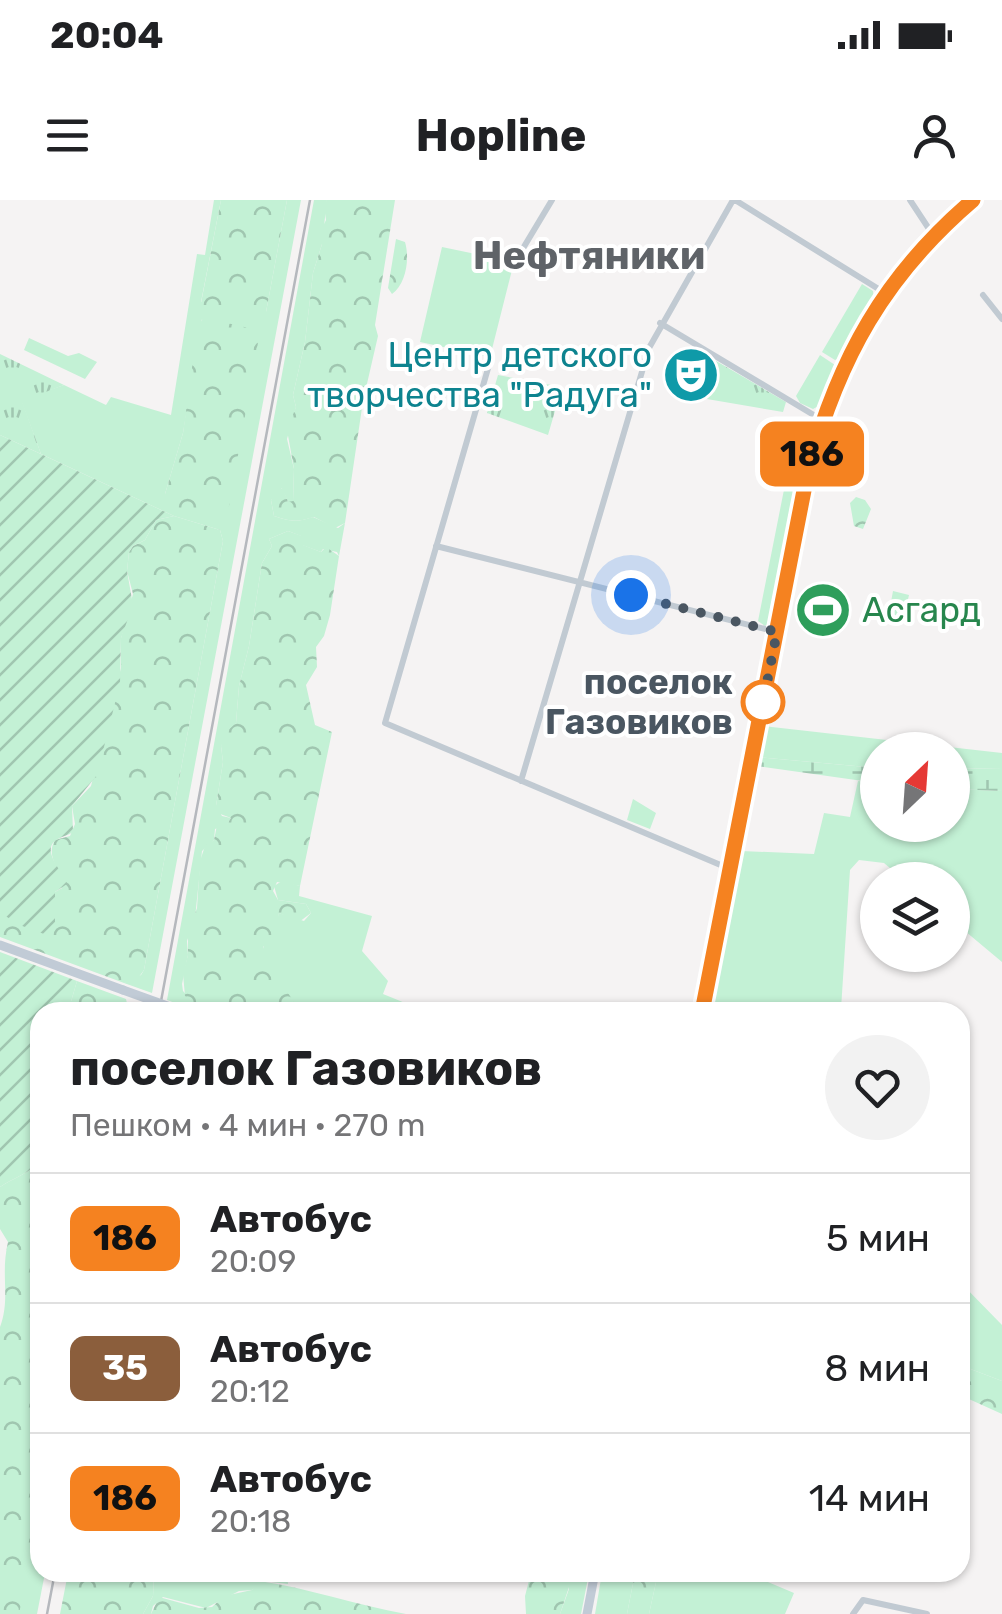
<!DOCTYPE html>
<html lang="ru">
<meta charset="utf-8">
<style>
body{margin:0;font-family:Rubik,sans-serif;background:#f2f2f2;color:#202124;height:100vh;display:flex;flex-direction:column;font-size:38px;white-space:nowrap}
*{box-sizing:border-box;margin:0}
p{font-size:32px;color:#757577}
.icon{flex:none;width:55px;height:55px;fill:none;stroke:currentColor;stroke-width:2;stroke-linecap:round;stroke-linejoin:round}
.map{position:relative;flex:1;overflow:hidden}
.drawer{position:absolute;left:30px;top:802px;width:940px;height:580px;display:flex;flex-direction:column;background:#fff;border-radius:30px;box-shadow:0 2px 8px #0004}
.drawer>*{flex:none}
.badge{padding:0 20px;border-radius:15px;font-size:35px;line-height:65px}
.needle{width:65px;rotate:25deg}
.buttons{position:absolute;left:860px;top:532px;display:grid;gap:20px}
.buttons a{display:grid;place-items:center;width:110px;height:110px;border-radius:50%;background:#fff;box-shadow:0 2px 8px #0004;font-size:50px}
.you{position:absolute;width:50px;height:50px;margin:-25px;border:8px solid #fff;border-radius:50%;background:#1a73e8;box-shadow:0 0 0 15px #1a73e833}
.map>.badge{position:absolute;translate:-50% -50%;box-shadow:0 0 0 5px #fff}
.round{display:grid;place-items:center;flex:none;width:105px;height:105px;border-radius:52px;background:#f2f2f2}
.summary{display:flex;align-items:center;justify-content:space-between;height:170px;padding:0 40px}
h1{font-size:48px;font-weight:700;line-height:75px}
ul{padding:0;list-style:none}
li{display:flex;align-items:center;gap:30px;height:130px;padding:0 40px;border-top:2px solid #e0e0e0}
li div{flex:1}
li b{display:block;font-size:38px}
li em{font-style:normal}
li .badge{min-width:110px;font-weight:700;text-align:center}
.status{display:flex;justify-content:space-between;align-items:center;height:70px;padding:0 50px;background:#fff;direction:ltr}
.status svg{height:28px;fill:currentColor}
header{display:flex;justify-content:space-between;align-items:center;height:130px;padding:0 40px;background:#fff;font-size:45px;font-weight:700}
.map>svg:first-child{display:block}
</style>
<div class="status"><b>20:04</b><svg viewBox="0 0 49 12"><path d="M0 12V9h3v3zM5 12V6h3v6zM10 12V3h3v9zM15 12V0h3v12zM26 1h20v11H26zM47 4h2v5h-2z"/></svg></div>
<header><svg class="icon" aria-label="menu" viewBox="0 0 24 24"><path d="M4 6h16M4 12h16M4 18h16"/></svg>Hopline<svg class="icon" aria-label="person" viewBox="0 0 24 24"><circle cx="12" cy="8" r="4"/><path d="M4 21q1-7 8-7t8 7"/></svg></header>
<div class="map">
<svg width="1002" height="1414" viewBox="0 0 1002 1414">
<defs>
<pattern id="forest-crowns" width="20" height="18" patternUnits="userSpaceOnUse" patternTransform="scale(2.5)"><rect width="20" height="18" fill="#c3f1d5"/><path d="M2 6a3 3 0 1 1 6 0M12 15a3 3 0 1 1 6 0" fill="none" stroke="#a0c6b0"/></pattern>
<pattern id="wetland-marsh" width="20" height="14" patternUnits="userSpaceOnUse" patternTransform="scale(2.5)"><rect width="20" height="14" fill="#c3f1d5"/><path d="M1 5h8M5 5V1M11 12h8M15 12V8" fill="none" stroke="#a0c6b0"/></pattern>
<pattern id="park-tufts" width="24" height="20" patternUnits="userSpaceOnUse" patternTransform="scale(2.5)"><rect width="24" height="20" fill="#c3f1d5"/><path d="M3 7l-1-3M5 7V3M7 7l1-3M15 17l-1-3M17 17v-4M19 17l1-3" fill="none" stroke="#a0c6b0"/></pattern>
<pattern id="garden-furrows" width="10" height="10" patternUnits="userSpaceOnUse" patternTransform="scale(2.5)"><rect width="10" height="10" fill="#c3f1d5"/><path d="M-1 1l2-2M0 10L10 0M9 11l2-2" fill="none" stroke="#a0c6b0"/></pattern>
</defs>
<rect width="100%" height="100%" fill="#f5f3f3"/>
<!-- grass -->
<path fill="#c3f1d5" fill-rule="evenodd" d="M214,0H221L201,102L266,112L287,0H301L152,793L124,783L141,775L144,770L223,341L220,330L174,316L41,254L21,200L64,185L106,205L111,197L171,215L197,54L205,55ZM202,119L221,315L165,294L183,233Z
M314,0H327L322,44L313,73L305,142L293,195L296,207L287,239L294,269L293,302H288L282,288L271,300L274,316C291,322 298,322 313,317L338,328L345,323L339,356L337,352L323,349L321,352L302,345L301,336L288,331L269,339L272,346L262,363L249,446L239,486L236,523L221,546L223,562L216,606L222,616L231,618L227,625L215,629L214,640L202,651L195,718L187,741L188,755L182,784L183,791L191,800V809L167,800Z
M442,47L514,62L490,157L420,142Z
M862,84L873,91L874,100L841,158L835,160L822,152Z
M29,138L68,156L79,153L97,162L85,179L24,150Z
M820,155L835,165L836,170L822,204L813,209L800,203L796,196Z
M803,219L812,231L774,419L765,426L758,421L797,224Z
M763,526L1002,553V569L953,568L952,550H878L877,568L757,557Z
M858,581L877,583L878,625H952L953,589L1002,591V762L953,721L952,680H904L884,663L859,660L850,670L841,809L777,803L775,812H708L741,651L814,654L824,613L850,617Z
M633,599L656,613L650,629L627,620Z
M282,681L300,686L299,696L372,716L362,751L388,781L383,794L415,807L420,812H297C293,793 260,768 263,749C264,739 276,727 279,713L304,721L311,713L306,704L278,700L274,686Z
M960,1082L1002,1125V1181L960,1165Z
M40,1289V1372L45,1373L37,1414H16Z
M154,1373H287L288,1384L263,1381L252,1390L239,1391L206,1408L163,1397L153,1406L151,1414H143L153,1396Z
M568,1373H589L581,1414H560L569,1389Z
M602,1373H635L627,1414H595Z
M658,1373H747L794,1393L785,1414H649Z"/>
<!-- forest -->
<path fill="url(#forest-crowns)" d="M221,0H287L266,112L254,120L203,110L201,103Z
M327,0H395L375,125L378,136L363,201L345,323L335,328L314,317C298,322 291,322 274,316L271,300L276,290L283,288L288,302L293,301L294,269L287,230L296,207L293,195L305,142L313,73L322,44L321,30L326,20L324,6Z
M396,39L405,42C410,59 406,84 392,94L388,88Z
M205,118L253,129L259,137L229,306L221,315C202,316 181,312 166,300L165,294L183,233L198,124Z
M856,297L865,300L871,309L863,329L854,326L850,303Z
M174,316L220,330L223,341L144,770L136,781L124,783L0,737V712L55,716V692L62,688C61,668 45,657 55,640L70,636L75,624L72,606L91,586L121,468V438L133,394L127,371L129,352L133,346L145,340L156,320Z
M288,331L302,336L303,345L321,352L326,347L339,356L330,415L324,436L316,447L317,467L306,485L315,525L332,532L300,686L277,682L273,691L278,700L306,704L311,713L299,722L279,713L276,732L263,747C264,772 291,787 297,812H201L191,809V800L185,796L183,774L188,755V734L197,708L200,661L205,646L214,640L217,625L227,624L231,618L215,612L223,562L221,546L224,534L236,523L239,486L249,446L262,363L272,346L269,339Z
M77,781L126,799L129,812H68Z
M40,960V1304L19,1414H0V1127C11,1097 0,1076 8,1042L0,1029V987C13,978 31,973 40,960Z
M960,1165L1002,1181V1214L960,1195Z
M68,1373H154L153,1396L143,1414H60Z
M531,1373H568L570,1384L560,1414H526L525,1396Z
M635,1373H658L649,1414H627Z
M259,1381C308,1388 356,1405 406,1414H151L159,1397L199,1408L212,1407L224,1396L252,1390Z"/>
<!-- wetland -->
<path fill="url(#wetland-marsh)" d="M757,557L877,568V583L756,566Z
M953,568L1002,569V591L953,589Z"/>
<!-- park -->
<path fill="url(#park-tufts)" d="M0,154L64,185L22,201L41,254L0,235Z
M711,158L786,202L783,212L701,198Z
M498,175L562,187L548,235L487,213Z
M893,391L909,395L903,421L888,418Z"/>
<!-- garden -->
<path fill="url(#garden-furrows)" d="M0,235L174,316L156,320L145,340L133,346L129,352L127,371L133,405L121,438L120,483L97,575L72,606L73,632C69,635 63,636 58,639C39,649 63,671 67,684L55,692V724L44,734L17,724L0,712Z
M0,752L77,781L68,812H40V960C31,973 13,978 0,987Z"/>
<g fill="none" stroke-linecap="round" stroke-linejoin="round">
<!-- street -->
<path stroke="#c1cad2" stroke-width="6" d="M735,0L885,93
M910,0L933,35
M519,55L552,0
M983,95L1002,119
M660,123L822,220
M489,165L385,523L730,669
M436,346L777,432
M521,581L649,148L733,0
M853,1414L863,1400L927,1414"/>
<!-- secondary -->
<path stroke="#c1cbd6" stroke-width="9" d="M0,745L123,790
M702,812L808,270C838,158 885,76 973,0
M587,1414L595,1372"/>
<!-- rail -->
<path stroke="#b5b8bd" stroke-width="2.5" d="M159,812L310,0
M47,1414L55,1372"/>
<!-- secondary-bridge -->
<path stroke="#c1cbd6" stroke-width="9" d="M123,790L184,812"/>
</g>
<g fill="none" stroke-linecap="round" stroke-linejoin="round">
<!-- line casing -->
<g stroke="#fff" stroke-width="22">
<path id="line" d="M702,812L808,270C839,158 884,76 973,0"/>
</g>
<!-- line -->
<use href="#line" stroke="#f58220" stroke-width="15"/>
<!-- walk -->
<path stroke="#4a5661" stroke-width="10" stroke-dasharray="0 18" d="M631,395L777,432L760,518L763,502"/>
</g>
<!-- icons -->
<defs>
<g id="theatre-disc" transform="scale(2.875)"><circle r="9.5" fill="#0f9aa8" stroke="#fff"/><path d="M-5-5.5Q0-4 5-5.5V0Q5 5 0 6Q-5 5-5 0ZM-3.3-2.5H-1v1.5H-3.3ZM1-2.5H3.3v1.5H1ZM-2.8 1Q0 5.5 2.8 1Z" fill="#fff"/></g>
<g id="stadium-disc" transform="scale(2.875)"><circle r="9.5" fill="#2e9e5b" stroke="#fff"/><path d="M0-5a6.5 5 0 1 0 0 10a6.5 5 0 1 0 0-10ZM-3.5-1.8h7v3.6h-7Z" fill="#fff"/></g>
</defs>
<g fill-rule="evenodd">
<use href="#theatre-disc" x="691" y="175"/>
<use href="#stadium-disc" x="823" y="410"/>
</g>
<!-- markers -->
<circle fill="#fff" stroke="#f58220" stroke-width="5" cx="763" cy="502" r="20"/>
<g text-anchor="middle" stroke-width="8" stroke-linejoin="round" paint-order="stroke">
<!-- culture labels -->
<g font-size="35" fill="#0d838f" stroke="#fff" text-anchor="end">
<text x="652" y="167">Центр детского<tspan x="652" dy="40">творчества "Радуга"</tspan></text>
</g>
<!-- leisure labels -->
<g font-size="35" fill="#27864d" stroke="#fff" text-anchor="start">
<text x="862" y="422">Асгард</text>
</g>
<!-- stop labels -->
<g font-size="35" font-weight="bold" fill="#4a5661" stroke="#fff" text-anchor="end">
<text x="733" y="494">поселок<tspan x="733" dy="40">Газовиков</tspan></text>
</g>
<!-- quarter labels -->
<g font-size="40" font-weight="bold" fill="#5f6368" stroke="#fff">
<text x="589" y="69">Нефтяники</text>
</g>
</g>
</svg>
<div class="buttons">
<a><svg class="needle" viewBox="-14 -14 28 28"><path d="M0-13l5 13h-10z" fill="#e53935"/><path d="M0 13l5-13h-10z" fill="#757577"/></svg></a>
<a><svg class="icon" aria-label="layers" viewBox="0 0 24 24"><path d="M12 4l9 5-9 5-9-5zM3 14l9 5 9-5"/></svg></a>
</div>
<div class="you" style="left:631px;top:395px"></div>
<b class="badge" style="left:812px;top:254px;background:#f58220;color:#111">186</b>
<section class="drawer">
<div class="summary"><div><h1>поселок Газовиков</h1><p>Пешком · 4 мин · 270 m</p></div><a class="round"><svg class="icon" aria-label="heart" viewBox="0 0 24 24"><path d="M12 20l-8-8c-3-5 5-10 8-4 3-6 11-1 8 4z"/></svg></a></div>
<ul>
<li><span class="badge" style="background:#f58220;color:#111">186</span><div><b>Автобус</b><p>20:09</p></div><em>5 мин</em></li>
<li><span class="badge" style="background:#8b5e3c;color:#fff">35</span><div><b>Автобус</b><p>20:12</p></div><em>8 мин</em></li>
<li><span class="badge" style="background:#f58220;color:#111">186</span><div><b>Автобус</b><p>20:18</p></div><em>14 мин</em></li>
</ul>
</section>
</div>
